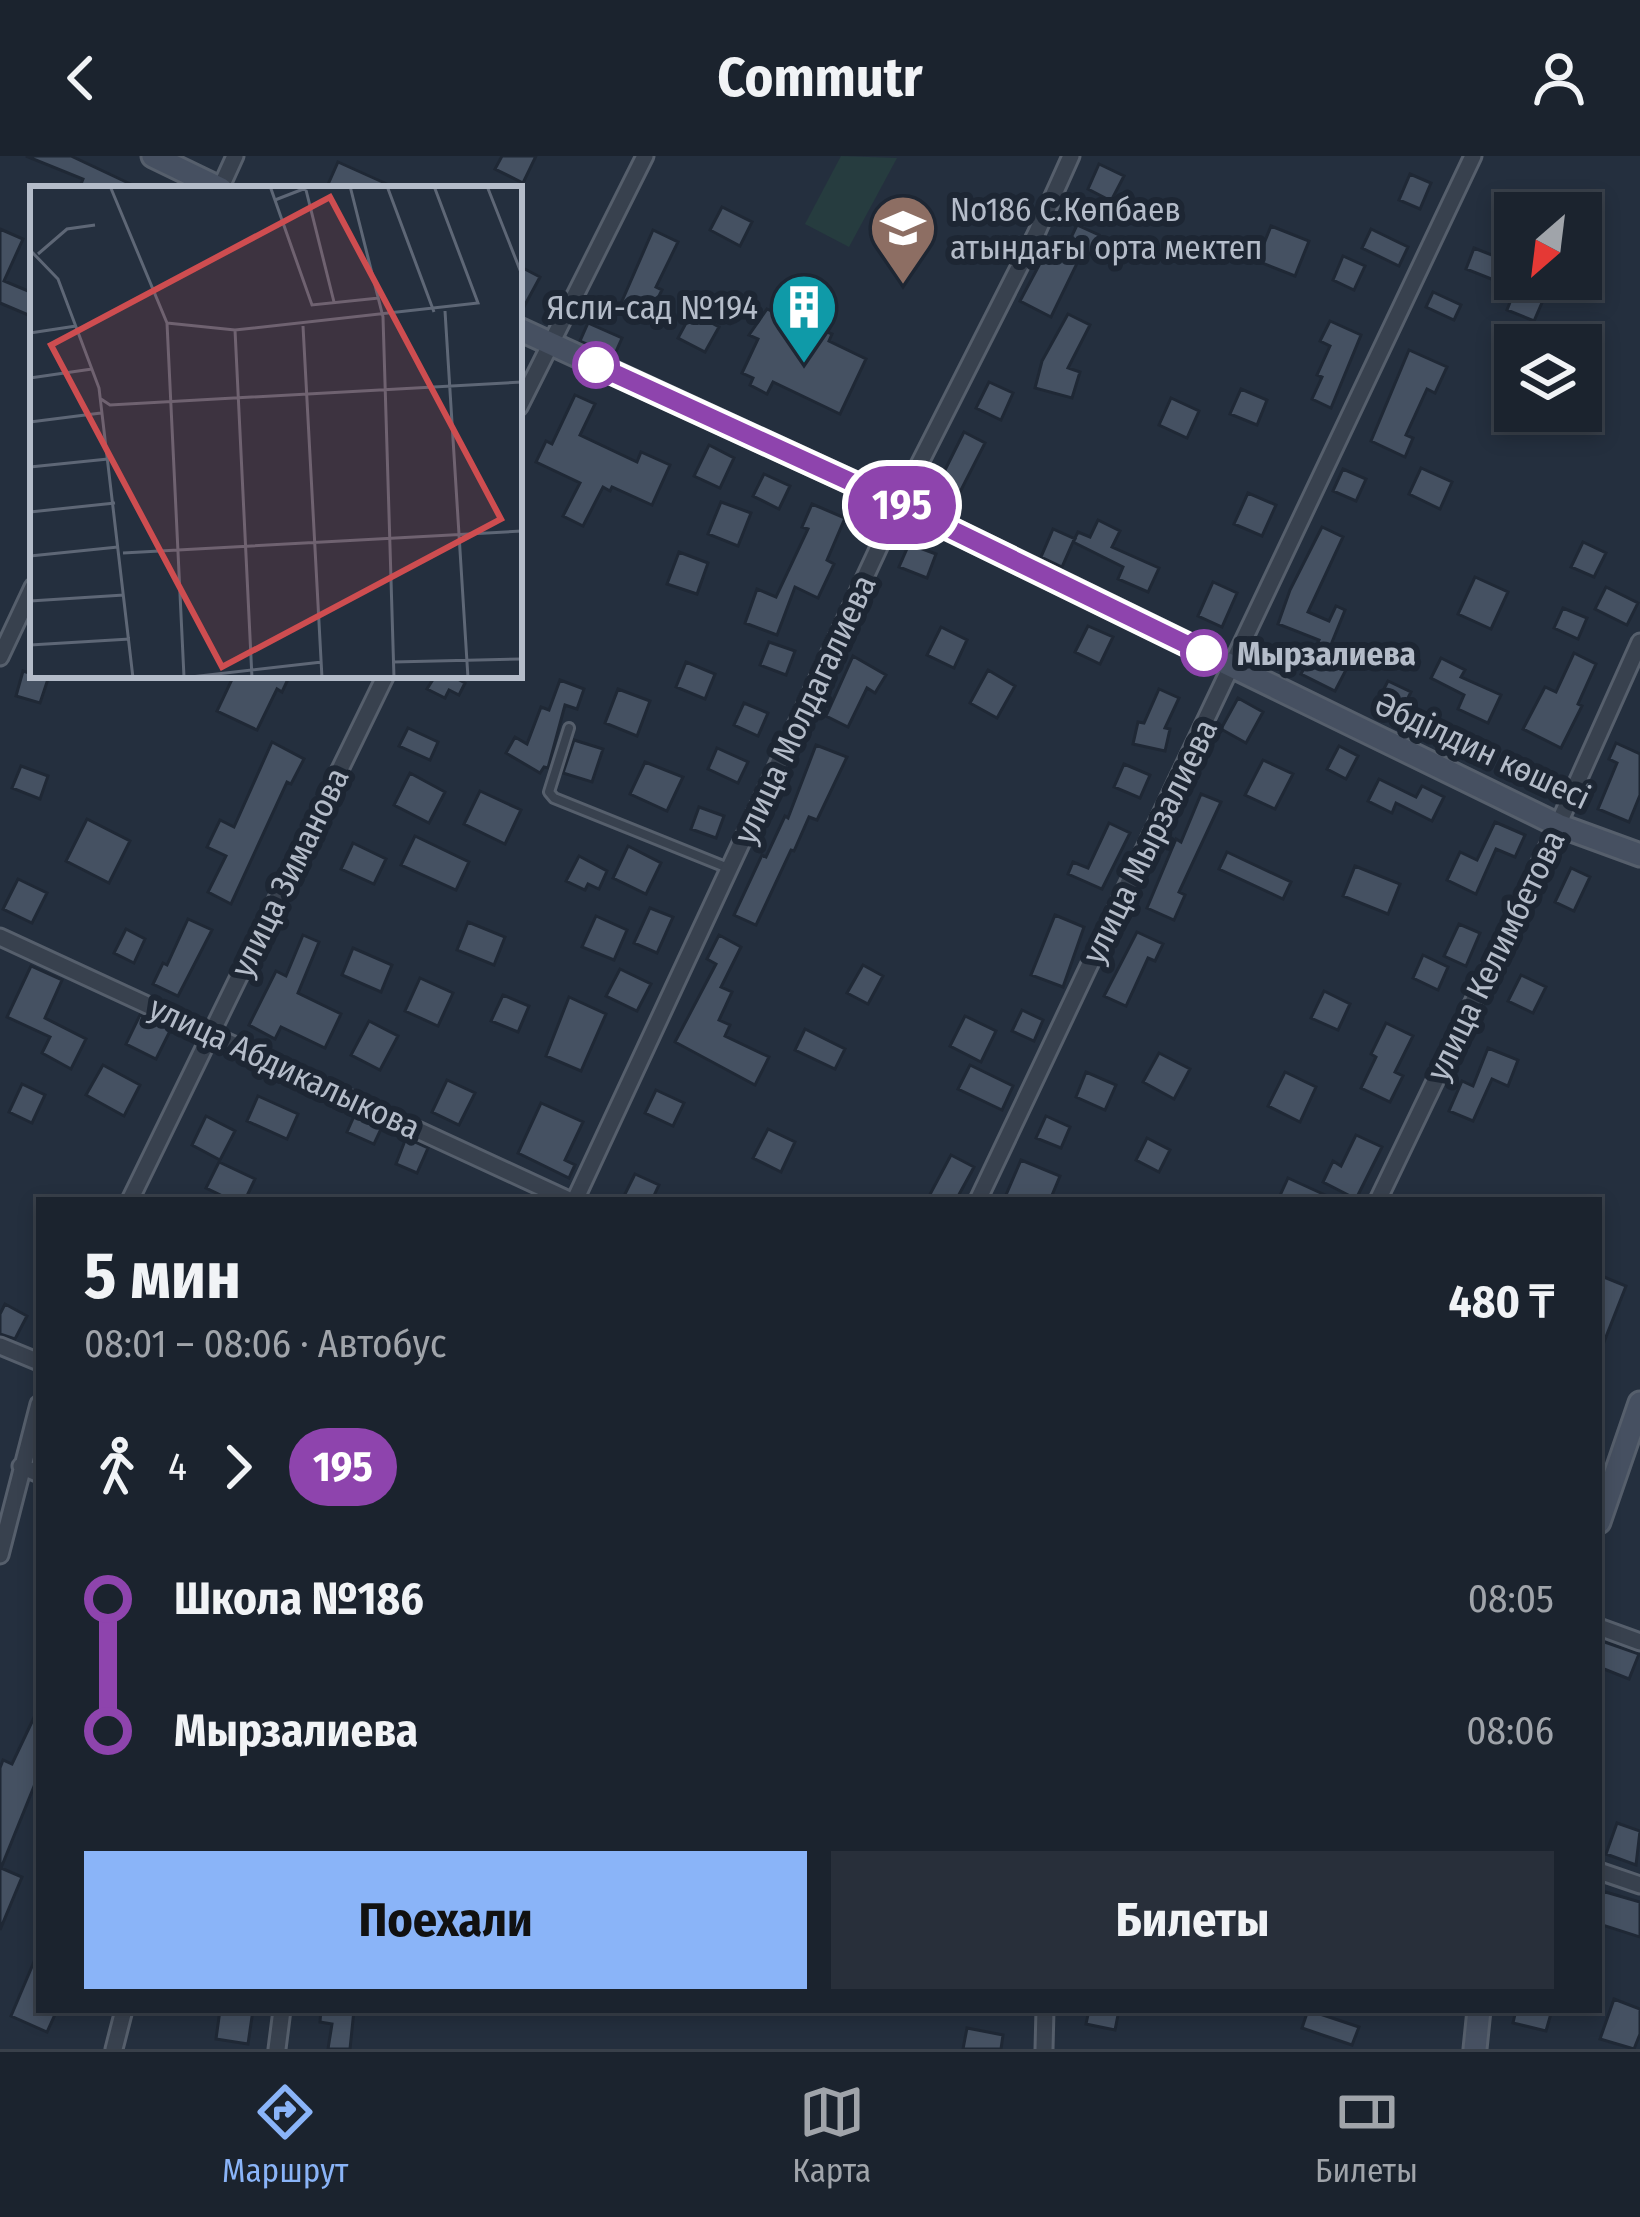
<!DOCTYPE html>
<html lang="ru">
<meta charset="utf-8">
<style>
body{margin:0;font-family:"Fira Sans Condensed",sans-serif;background:#282f3a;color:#f1f3f6;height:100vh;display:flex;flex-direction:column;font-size:45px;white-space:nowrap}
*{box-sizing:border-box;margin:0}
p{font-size:39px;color:#a0a4aa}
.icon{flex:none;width:66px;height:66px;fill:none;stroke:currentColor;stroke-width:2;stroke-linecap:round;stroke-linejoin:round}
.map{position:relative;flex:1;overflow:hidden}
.details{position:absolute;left:36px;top:1041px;width:1566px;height:816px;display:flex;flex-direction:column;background:#1b232e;border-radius:0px;box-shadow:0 6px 18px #0003,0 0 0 3px #39404a}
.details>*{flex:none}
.badge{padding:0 24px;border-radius:39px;font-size:42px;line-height:78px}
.needle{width:78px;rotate:208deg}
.controls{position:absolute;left:1494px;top:36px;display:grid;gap:24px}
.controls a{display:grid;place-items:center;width:108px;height:108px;border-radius:0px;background:#1b232e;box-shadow:0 6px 18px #0003,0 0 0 3px #39404a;font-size:60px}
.map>.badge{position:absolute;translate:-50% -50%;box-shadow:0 0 0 6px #fff}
.legs{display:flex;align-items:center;gap:18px;height:132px;padding:0 48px;font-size:39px}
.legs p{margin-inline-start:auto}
.summary{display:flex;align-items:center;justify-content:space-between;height:204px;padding:0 48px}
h1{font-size:66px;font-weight:700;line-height:90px}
.cta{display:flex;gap:24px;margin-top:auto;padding:24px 48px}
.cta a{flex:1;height:138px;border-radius:0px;background:#8ab4f8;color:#111;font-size:48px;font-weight:700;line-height:138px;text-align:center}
.cta a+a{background:#282f3a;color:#f1f3f6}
ul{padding:0 48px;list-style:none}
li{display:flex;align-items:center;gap:42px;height:132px;font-size:45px}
li i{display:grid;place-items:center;width:18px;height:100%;margin:0 15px;background:currentColor}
li i::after{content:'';width:30px;height:30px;margin:-15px;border:9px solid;border-radius:50%;background:#1b232e}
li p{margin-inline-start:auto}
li:first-child i{background:linear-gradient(#0000 50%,currentColor 0)}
li:last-child i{background:linear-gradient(currentColor 50%,#0000 0)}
header{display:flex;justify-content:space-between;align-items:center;height:156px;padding:0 48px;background:#1b232e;font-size:54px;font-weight:700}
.tab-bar{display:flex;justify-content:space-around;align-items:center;height:168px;border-top:3px solid #39404a;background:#1b232e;font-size:33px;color:#a0a4aa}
.tab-bar a{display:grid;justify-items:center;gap:6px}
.tab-bar .current{color:#8ab4f8}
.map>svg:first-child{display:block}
</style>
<header><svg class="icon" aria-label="back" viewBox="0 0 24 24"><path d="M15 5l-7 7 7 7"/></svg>Commutr<svg class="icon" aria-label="person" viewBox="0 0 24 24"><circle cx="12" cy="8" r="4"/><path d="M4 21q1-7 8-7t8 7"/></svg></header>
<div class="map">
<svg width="1640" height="1893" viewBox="0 0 1640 1893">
<rect width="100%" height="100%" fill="#242f3e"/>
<!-- green -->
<path fill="#263c3f" d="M841,0L897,2L849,91L805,68Z"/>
<!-- building -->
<path fill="#455162" stroke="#1f2835" stroke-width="3" d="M26,0H71L141,33H79L83,23Z
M502,0H536L523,27L495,13Z
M338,6L398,33H326Z
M1099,8L1124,20L1111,45L1088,33Z
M1410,18L1431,27L1420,53L1399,44Z
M722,51L752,66L740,90L710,74Z
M1077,69L1099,79L1090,98L1083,95L1051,161L1020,145L1045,98L1060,105Z
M1271,70L1309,85L1295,120L1257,105Z
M0,73L23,83L4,125L33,137V161L0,147Z
M1371,73L1408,91L1399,110L1362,92Z
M653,74L678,86L656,131L662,134L646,166L619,152Z
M1474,92L1512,107L1504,128L1466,113Z
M1343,100L1365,110L1354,134L1333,124Z
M519,110L540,121L520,158H519Z
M1516,131L1544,142L1534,165L1507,154Z
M1433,136L1461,149L1454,164L1426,151Z
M767,153L802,169L806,160L820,167L818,172L832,178L829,185L866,203L840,258L773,226L767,238L750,229L753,222L742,217L758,183L749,179Z
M692,156L719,171L705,196L678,182Z
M1068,158L1090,169L1068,212L1080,216L1072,242L1035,232L1042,205Z
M1330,165L1361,179L1331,252L1312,243L1322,221L1317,219L1330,190L1320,185Z
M588,167L622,182L614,200L580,185Z
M1409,194L1447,211L1435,237L1427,233L1406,279L1413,282L1405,301L1371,285Z
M989,226L1013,237L1001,264L976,252Z
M1241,233L1267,244L1257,269L1230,258Z
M575,239L595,248L580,279L637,306L641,296L670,309L652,349L612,331L610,335L603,331L583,370L563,360L580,327L536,306L546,285L552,288Z
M1171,242L1199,255L1187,282L1159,269Z
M964,276L985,287L959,338L938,328Z
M709,289L734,302L720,332L694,320Z
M1421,312L1452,326L1440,353L1409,338Z
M1343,313L1366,323L1356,345L1333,335Z
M764,318L790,330L779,353L753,340Z
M1248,337L1276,349L1262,380L1234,368Z
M721,346L751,357L738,390L708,378Z
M812,348L845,362L827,404L834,408L818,442L795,431L777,479L745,467L757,433L776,441L808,373L802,371Z
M1098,364L1120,375L1112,391L1159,412L1148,436L1118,423L1123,411L1073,386L1062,411L1041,401L1053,373L1075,383L1073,386L1078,376L1090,381Z
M1322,371L1343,381L1308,456L1329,465L1336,450L1345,454L1326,501L1347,512L1335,535L1301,518L1319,484L1278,468L1290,434Z
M1583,386L1606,397L1594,421L1571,411Z
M909,388L936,398L927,422L899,411Z
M679,396L708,407L697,438L667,428Z
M1475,421L1508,436L1491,473L1458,458Z
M1213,426L1237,437L1222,471L1198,460Z
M1606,431L1638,447L1627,469L1595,453Z
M1563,452L1587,462L1578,483L1554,472Z
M1088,470L1113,481L1100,508L1075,496Z
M941,471L967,484L954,512L927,499Z
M769,486L795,495L786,519L760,509Z
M1574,497L1596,508L1578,548L1582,550L1561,592L1523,573L1545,531L1556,536Z
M853,500L886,519L875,537L867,532L848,571L826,560Z
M1441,502L1465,514L1461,521L1501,539L1488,567L1458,553L1464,539L1431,522Z
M686,506L715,518L705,543L676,531Z
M988,514L1015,530L997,562L970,547Z
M23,515L48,523L40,547L16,540Z
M234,519H290L282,536L277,533L257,574L217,555Z
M421,519H457L456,522L465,527L459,539L449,534L445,542L427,533L432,525Z
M560,524L584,533L577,553L565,549L548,612L544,611L540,617L506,597L515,581L527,588L541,551L549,554Z
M1388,525L1411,536L1397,564L1374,552Z
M618,533L650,545L637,580L605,567Z
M1159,533L1179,542L1165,572L1170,573L1165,595L1133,588L1138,566L1144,567Z
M1238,542L1263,556L1246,587L1221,573Z
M744,547L768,557L758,580L734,569Z
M408,572L438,586L430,604L399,590Z
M574,584L603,593L592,626L563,617Z
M272,586L304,603L291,628L287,626L231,748L208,736L226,700L207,691L220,664L234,671Z
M1616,587L1640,598V639L1629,666L1598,653L1617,607L1609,603Z
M816,589L847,601L817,664L809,661L794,695L791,694L756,769L734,759L762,699L766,701L785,660L788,662Z
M1339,590L1358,600L1346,623L1327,613Z
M717,592L748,606L738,627L708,613Z
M1263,604L1293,618L1275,653L1245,639Z
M645,606L683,621L667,655L630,638Z
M1124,608L1150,619L1140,642L1114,631Z
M21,610L48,620L40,643L12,632Z
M410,617L445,636L429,667L394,649Z
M1379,623L1416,641L1422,630L1444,641L1432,665L1396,647L1392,657L1368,645Z
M480,635L521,654L505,688L464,668Z
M1201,638L1221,646L1179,736L1185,739L1174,764L1147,752L1176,683L1181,686Z
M699,651L724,660L716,682L691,673Z
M87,663L130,685L109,727L66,705Z
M1495,666L1525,679L1515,701L1496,693L1476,738L1447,724L1460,696L1477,704Z
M1109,667L1130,677L1102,733L1068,718L1073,706L1088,712Z
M415,680L469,706L456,734L401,709Z
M353,687L386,703L374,728L341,713Z
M628,690L661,707L646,738L613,722Z
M1227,696L1291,726L1283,743L1219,713Z
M579,700L607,715L599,733L588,728L585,734L566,725Z
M1355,710L1400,728L1388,758L1343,740Z
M1571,712L1590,721L1574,755L1555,746Z
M18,723L47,737L32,767L3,753Z
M650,752L673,761L657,797L634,787Z
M1055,759L1084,771L1063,831L1031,819Z
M596,760L627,774L614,804L582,791Z
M188,763L212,774L178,840L153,828L163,807L167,809Z
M468,766L505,781L494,809L457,794Z
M1459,768L1480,777L1466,810L1444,800Z
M126,773L145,783L134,807L114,797Z
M1137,776L1163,788L1155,805L1148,802L1126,850L1104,840Z
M303,779L319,786L298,837L341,858L325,892L281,871L275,883L249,869L276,815L286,820Z
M719,779L741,791L721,831L732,836L719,864L730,869L725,880L769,901L755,929L675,886L716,808L707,803Z
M353,792L392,809L381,836L342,819Z
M1423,799L1448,811L1438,834L1413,822Z
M863,809L883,820L868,848L847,837Z
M31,810L62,824L45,862L86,883L71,913L42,897L50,881L7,861Z
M620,813L651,828L637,855L606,840Z
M1521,819L1546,831L1533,857L1508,845Z
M420,822L453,837L438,870L405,855Z
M1324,835L1350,848L1338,874L1311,862Z
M503,839L529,850L518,876L491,865Z
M569,841L606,858L581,915L546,900Z
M1022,854L1043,864L1034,885L1012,875Z
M140,859L171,873L156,903L126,888Z
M965,860L996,875L981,906L950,890Z
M369,865L398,880L380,914L351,899Z
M1386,867L1413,880L1395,916L1403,920L1390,946L1361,932L1376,901L1371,898Z
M805,873L845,893L835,913L795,894Z
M1488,892L1518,904L1508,930L1492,923L1473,965L1449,955L1462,925L1473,930Z
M1159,897L1190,913L1174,943L1143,926Z
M103,909L140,929L124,960L86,939Z
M970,909L1013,930L1002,954L958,933Z
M1086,916L1116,929L1105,954L1076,941Z
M1285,916L1316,931L1300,966L1268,950Z
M447,924L475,937L459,969L432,956Z
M22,928L45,939L32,967L9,956Z
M656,934L684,947L673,970L645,957Z
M258,940L298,958L287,983L247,965Z
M541,947L583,966L565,1004L575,1009L569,1022L518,997Z
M355,958L382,971L374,988L347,976Z
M206,960L235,975L220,1004L192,989Z
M1046,960L1070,971L1061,992L1036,982Z
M768,973L795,986L781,1016L753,1002Z
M1356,979L1382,991L1356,1043L1323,1026L1333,1005L1341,1010Z
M406,982L428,992L417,1017L396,1008Z
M1147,982L1170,994L1159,1016L1136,1004Z
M951,999L974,1011L956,1044H927Z
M1021,1004L1060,1020L1050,1044H1018L1006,1039Z
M219,1006L255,1023L245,1044H231L206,1032Z
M635,1018L659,1029L652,1044H622Z
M1288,1022L1336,1044H1278Z
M1599,1119L1626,1130L1600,1196L1599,1195Z
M5,1148L27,1160L15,1183L0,1178V1158Z
M1599,1484L1639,1498L1629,1523L1599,1511Z
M39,1551V1618L1,1712L22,1721L0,1774V1612L3,1604L12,1608Z
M1617,1667L1640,1675L1636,1709L1606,1698Z
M1602,1735L1640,1746V1781L1599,1768Z
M39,1794V1854H57L47,1876L11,1860Z
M1614,1843L1640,1853V1878L1634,1893L1600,1883Z
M220,1854H253L248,1888L216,1883Z
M321,1854H354L350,1893H328L332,1868L320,1866Z
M1089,1854H1119L1115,1874L1086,1868Z
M1308,1854L1359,1871L1352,1889L1302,1872Z
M1516,1854H1552L1546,1875L1513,1867Z
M967,1872L1003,1879L1001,1893H963Z"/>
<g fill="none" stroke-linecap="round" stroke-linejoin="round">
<!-- service casing -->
<g stroke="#565f6c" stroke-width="14">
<path id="service" d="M569,572L549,636L554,642L728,712"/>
</g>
<!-- minor casing -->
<g stroke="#565f6c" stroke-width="21">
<path id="minor" d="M220,33L235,0
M519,251L645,0
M0,501L33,431
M0,781L569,1044
M130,1044L386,519
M575,1044L899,348L1036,78L1071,0
M978,1044L1473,0
M1378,1044L1558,669L1640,486
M0,1190L39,1206
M21,1310L39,1318
M0,1399L39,1248
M1599,1471L1640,1486
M1599,1715L1640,1729
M114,1893L124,1854
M277,1893L282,1854
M1044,1893L1045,1854"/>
</g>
<!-- secondary casing -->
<g stroke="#565f6c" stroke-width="27">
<path id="secondary" d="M153,0L221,33
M519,173L899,348L1558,669L1640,699
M1599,1366L1640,1247
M1475,1893L1479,1854"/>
</g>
<!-- service -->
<use href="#service" stroke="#38414e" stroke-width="8"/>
<!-- minor -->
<use href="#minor" stroke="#38414e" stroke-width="15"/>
<!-- secondary -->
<use href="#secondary" stroke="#465061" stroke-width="21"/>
</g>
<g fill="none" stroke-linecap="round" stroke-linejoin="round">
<!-- line-1 casing -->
<g stroke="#fff" stroke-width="27">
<path id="line-1" d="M596,209L899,348L1204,497"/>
</g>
<!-- line-1 -->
<use href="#line-1" stroke="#8e44ad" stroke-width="18"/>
</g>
<!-- icons -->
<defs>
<g id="school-pin" transform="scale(3.45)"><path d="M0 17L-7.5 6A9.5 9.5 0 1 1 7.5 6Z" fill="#8d6e63" stroke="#1d2633"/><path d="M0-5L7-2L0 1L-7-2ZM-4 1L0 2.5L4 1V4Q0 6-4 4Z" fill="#fff"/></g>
<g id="building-pin" transform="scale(3.45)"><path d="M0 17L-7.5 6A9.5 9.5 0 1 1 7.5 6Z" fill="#0f9aa8" stroke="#1d2633"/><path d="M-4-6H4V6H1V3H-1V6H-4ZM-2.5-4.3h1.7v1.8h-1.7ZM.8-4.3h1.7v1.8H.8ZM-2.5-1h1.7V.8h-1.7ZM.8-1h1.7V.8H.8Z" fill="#fff"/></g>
</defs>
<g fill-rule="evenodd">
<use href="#school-pin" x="903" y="72"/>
<use href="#building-pin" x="804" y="151"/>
</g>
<!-- markers -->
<g fill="#fff" stroke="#8e44ad" stroke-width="6">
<circle cx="596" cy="209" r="21"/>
<circle cx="1204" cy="497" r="21"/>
</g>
<g text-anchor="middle" stroke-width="12" stroke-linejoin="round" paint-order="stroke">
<!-- poi labels -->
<g font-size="33" fill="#b4bcc9" stroke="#1d2633" text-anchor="start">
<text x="950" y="65">No186 С.Көпбаев<tspan x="950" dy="38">атындағы орта мектеп</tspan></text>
<text x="758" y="163" text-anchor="end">Ясли-сад №194</text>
</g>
<!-- stop labels -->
<g font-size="33" font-weight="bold" fill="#b4bcc9" stroke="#1d2633" text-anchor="start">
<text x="1237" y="509">Мырзалиева</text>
</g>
<!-- street labels -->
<g font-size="33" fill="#b4bcc9" stroke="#1d2633">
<text transform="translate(804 553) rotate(-65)" y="12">улица Молдагалиева</text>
<text transform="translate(1483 594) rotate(25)" y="12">Әбділдин көшесі</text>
<text transform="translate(1149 685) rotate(-64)" y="12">улица Мырзалиева</text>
<text transform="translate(289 716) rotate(-64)" y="12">улица Зиманова</text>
<text transform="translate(1495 799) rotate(-64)" y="12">улица Келимбетова</text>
<text transform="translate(285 911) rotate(25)" y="12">улица Абдикалыкова</text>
</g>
</g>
<!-- overview -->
<g transform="translate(30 30)">
<rect width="492" height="492" fill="#242f3e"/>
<path fill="none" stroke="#5e6776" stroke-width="3" d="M80,0L137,137L154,491M240,0L282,119L349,112M275,0L304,116M320,0L353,131L364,492M357,0L404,126M457,0L492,89M245,14L281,0M0,64L28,93L69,202L103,492M8,68L37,43L65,39M415,125L438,492M137,137L205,144L448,117L404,0M273,140L292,492M205,144L222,492M0,147L46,140M0,192L62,183M71,213L80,219L492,196M0,236L71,227M0,281L78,273M0,326L85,317M93,367L492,345M0,370L88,361M0,415L94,409M0,459L100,453M363,476L492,473M152,492L292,476"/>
<path fill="#ce4d50" fill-opacity="0.15" stroke="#ce4d50" stroke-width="6" d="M300,11L471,333L192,481L21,159Z"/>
<rect width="492" height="492" fill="none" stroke="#b4bcc9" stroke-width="6"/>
</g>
</svg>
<div class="controls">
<a><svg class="needle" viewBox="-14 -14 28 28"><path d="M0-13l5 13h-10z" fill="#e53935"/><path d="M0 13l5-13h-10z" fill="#a0a4aa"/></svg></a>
<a><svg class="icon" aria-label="layers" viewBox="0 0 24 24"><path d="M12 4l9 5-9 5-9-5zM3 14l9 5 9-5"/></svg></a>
</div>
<b class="badge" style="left:902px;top:349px;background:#8e44ad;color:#fff">195</b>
<section class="details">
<div class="summary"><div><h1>5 мин</h1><p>08:01 – 08:06 · Автобус</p></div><b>480 ₸</b></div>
<div class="legs"><svg class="icon" aria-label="walk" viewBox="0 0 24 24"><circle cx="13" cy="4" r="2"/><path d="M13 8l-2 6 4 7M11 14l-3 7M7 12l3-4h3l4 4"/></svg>4<svg class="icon" aria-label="forward" viewBox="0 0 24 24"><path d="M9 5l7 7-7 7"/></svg><b class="badge" style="background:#8e44ad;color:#fff">195</b></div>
<ul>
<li><i style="color:#8e44ad"></i><b>Школа №186</b><p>08:05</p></li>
<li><i style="color:#8e44ad"></i><b>Мырзалиева</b><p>08:06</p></li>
</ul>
<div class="cta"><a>Поехали</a><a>Билеты</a></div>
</section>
</div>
<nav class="tab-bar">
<a class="current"><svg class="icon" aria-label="directions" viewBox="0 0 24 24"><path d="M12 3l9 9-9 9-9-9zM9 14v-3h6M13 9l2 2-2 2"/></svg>Маршрут</a>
<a><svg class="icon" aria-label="map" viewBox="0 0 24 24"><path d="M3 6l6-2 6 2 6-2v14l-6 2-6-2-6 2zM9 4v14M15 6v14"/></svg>Карта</a>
<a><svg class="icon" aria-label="tickets" viewBox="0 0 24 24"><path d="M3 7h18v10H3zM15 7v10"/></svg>Билеты</a>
</nav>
